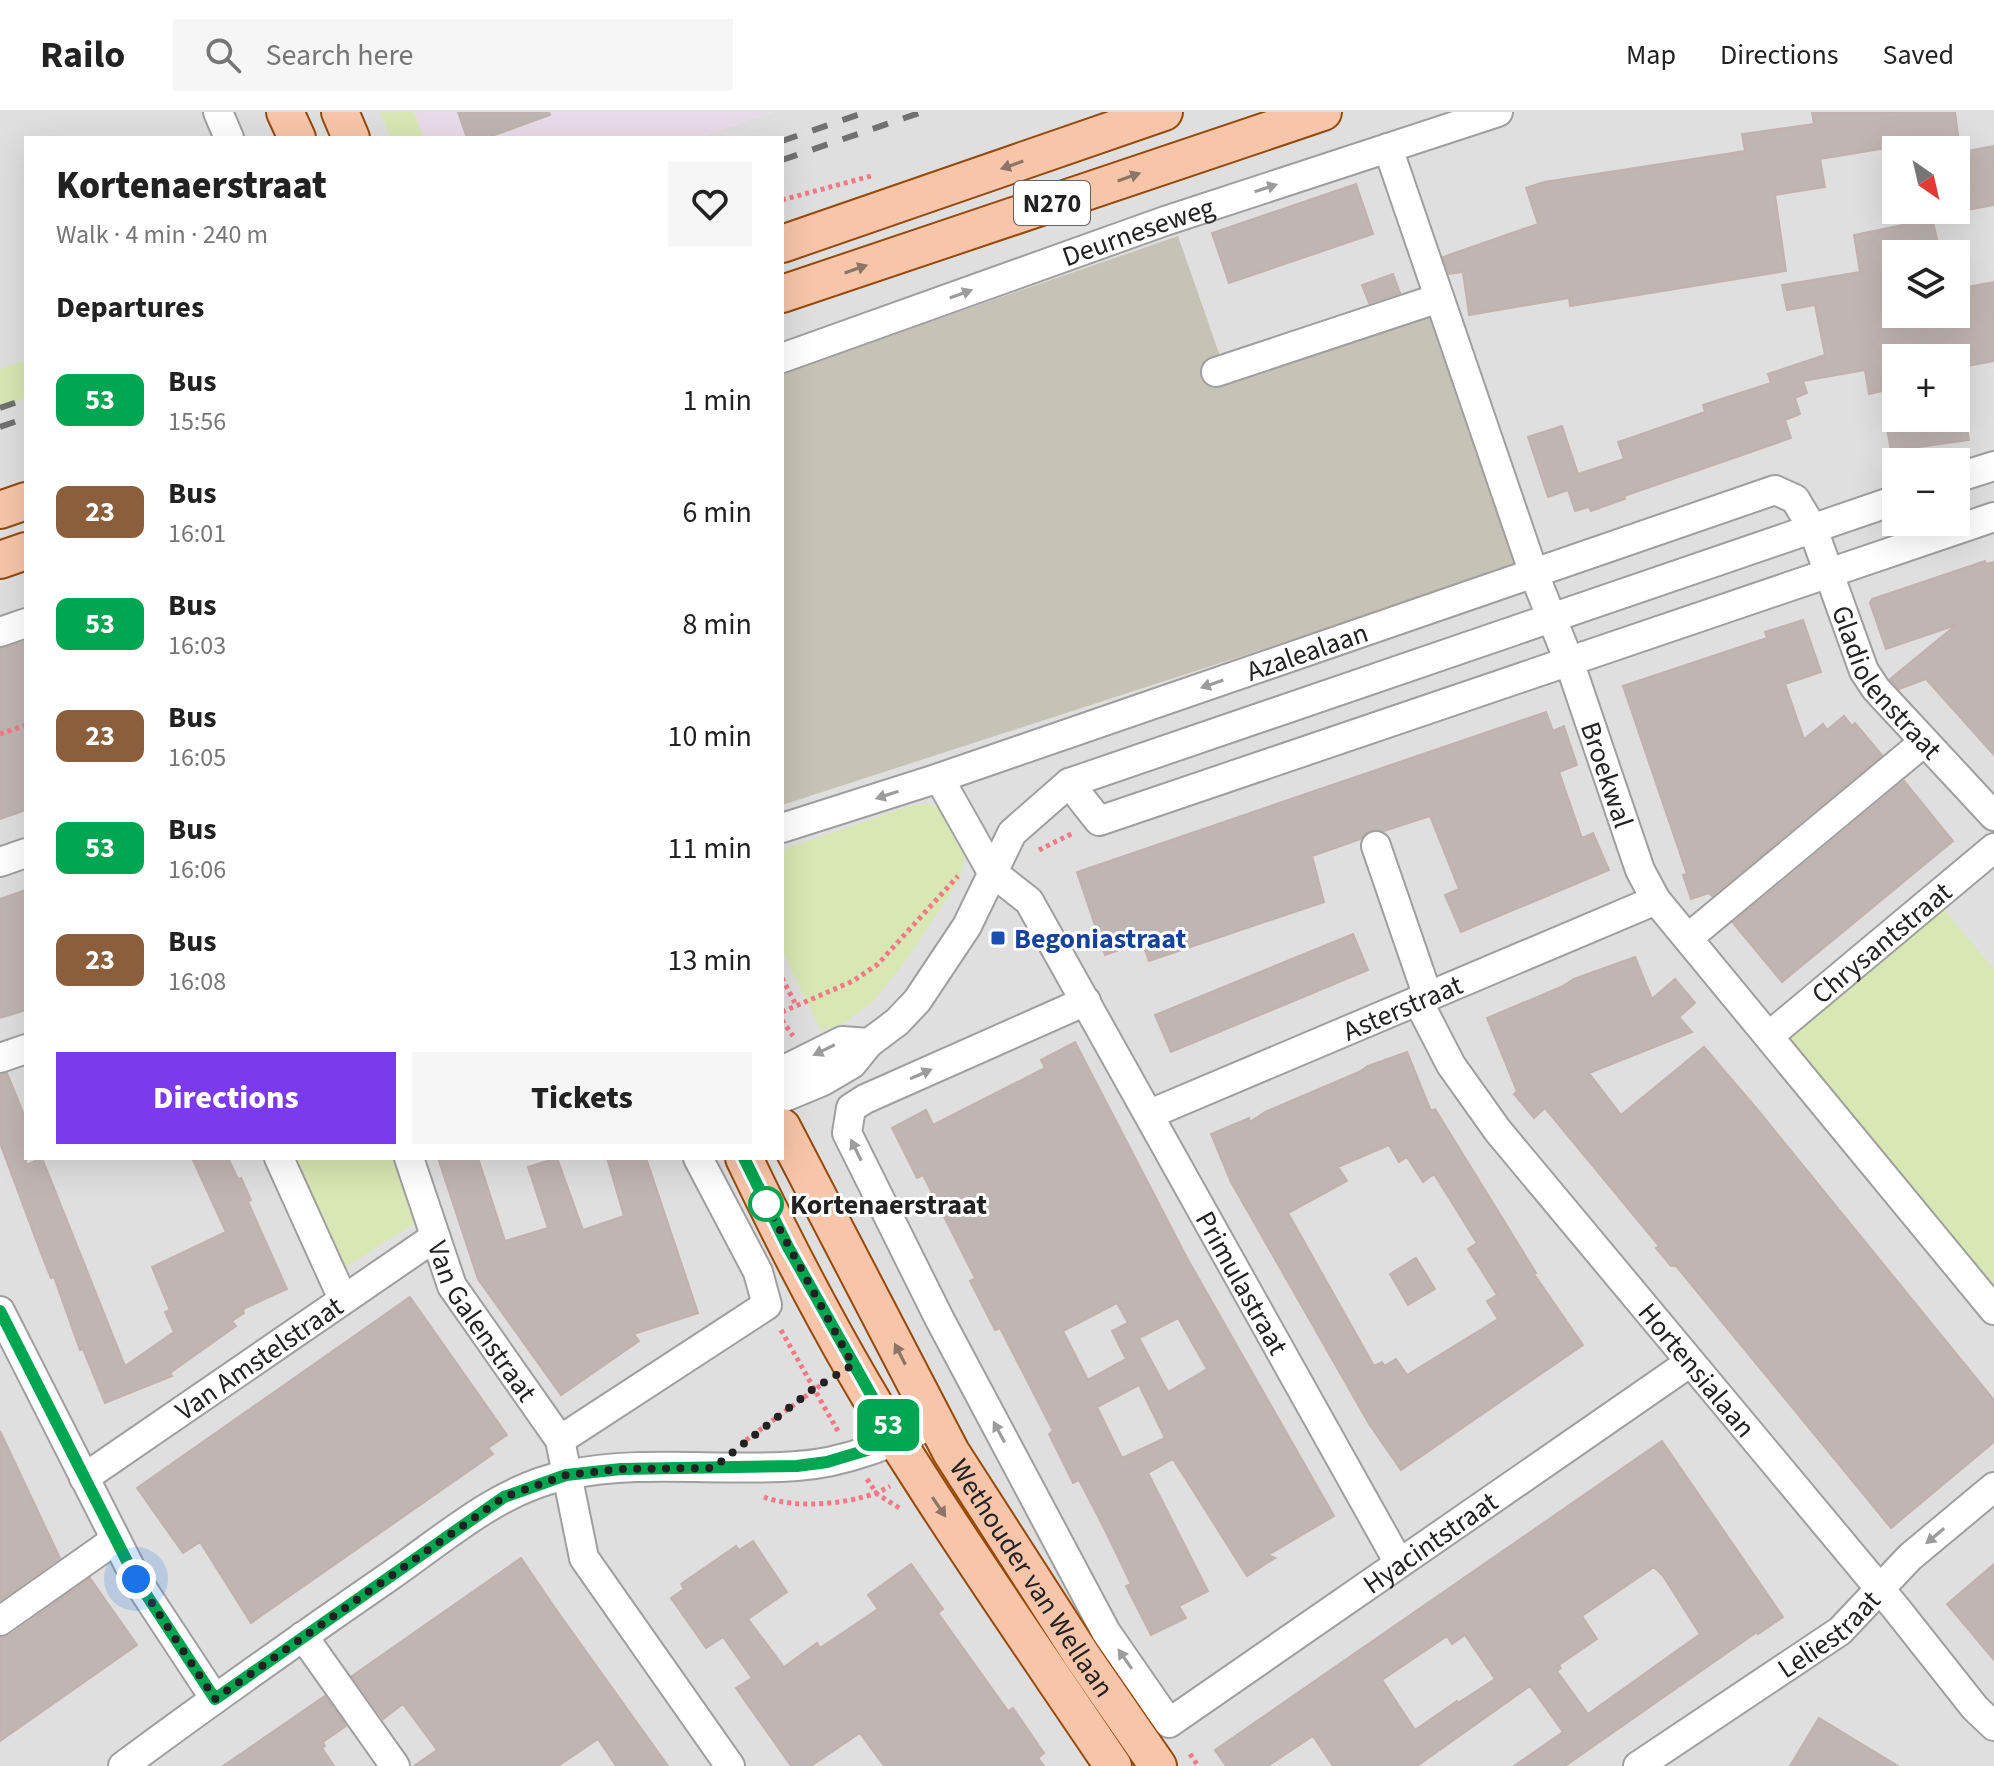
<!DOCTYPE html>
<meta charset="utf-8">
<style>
body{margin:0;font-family:"Source Sans 3",sans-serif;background:#f6f6f6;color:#222;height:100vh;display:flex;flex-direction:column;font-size:30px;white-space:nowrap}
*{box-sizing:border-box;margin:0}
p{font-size:26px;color:#767676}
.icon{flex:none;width:44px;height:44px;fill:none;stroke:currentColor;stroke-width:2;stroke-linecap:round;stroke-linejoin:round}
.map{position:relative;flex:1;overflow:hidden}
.panel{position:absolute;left:24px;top:24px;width:760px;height:1024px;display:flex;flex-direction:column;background:#fff;border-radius:0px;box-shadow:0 8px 32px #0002}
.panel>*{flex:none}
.badge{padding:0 16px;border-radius:12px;font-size:28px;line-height:52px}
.needle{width:52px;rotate:146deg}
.fabs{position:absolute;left:1882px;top:24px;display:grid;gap:16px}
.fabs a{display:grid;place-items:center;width:88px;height:88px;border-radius:0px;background:#fff;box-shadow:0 8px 32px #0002;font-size:40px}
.you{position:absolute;width:40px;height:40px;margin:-20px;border:6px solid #fff;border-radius:50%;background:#1a73e8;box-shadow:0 0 0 12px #1a73e833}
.map>.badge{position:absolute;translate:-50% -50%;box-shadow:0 0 0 4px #fff}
h2{padding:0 32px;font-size:30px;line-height:72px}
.round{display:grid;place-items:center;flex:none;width:84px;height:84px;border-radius:0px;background:#f6f6f6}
.head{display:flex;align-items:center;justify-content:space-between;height:136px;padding:0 32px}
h1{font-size:38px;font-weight:800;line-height:60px}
.primary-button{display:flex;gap:16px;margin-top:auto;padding:16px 32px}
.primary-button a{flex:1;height:92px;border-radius:0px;background:#7c3aed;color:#fff;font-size:32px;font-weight:800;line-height:92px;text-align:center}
.primary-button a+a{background:#f6f6f6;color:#222}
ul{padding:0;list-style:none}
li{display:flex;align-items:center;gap:24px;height:112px;padding:0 32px}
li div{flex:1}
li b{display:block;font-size:30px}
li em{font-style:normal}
li .badge{min-width:88px;font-weight:700;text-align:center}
header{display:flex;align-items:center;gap:48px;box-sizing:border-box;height:112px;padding:0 40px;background:#fff;border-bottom:2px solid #e0e0e0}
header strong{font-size:38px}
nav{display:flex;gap:44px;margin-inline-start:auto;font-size:28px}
.search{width:560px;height:72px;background:#f6f6f6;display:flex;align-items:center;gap:20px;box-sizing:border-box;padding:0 28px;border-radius:0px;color:#767676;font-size:30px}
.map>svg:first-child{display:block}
</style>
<header>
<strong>Railo</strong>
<div class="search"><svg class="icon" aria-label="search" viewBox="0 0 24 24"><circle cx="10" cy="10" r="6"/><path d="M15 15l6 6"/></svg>Search here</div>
<nav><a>Map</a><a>Directions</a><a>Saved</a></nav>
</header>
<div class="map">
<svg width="1994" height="1654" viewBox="0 0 1994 1654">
<rect width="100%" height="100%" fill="#f1ede9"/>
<!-- residential -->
<path fill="#e0dfdf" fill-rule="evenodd" d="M0,0H391L401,26H26V1046H782V26H697L772,0H1994V1654H0ZM1896,38H1956V98H1896ZM1896,142H1956V202H1896ZM1896,246H1956V306H1896ZM1896,350H1956V410H1896Z"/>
<!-- industrial -->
<path fill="#e9dcea" d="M391,0H772L697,26H401Z"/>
<!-- construction -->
<path fill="#c6c2b5" d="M1178,124L1228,267L1429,201L1520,454L782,693V261Z"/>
<!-- grass -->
<path fill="#d8e7b3" d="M380,0H414L424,26H391Z
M26,248V285L0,296V257Z
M929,692L939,696L967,739L959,767L911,842L874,889L844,911L821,919L782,838V738L913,693Z
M1944,798L1994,857V1178L1783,918Z
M297,1046H393L414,1112L345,1155Z"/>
<!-- building -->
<path fill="#bfb5b2" stroke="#c2b1ac" stroke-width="2" fill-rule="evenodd" d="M458,0H549L550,3L486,26H467Z
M1812,0H1955L1960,38H1906L1905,33L1820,47L1825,75L1775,83L1786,159L1570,194L1569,186L1469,203L1463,160L1449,162L1443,145L1538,112L1526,76L1544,70L1745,39L1742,22L1814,12Z
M1994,34V93L1961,99L1956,67V41Z
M1356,72L1373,122L1229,171L1212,121Z
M1933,109L1940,142H1896V202H1956V177L1994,170V249L1956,256V246H1896V276L1869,282L1865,258L1803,269L1807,281L1795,286L1800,302L1785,308L1791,326L1624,384L1625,387L1591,399L1589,395L1575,399L1568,378L1548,385L1528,325L1562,314L1578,362L1624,347L1618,330L1705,300L1703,293L1771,271L1768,262L1825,243L1815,193L1787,198L1782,173L1860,160L1854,123L1917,110Z
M1393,162L1400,181L1369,191L1362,173Z
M1885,306H1965L1969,328L1891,339Z
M1985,449L1986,452L1994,450V643L1926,567L1899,577L1890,567L1956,513L1886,537L1870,491L1872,487Z
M1803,508L1821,560L1785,572L1804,627L1823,612L1827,618L1844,604L1852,614L1855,611L1882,643L1712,784L1709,781L1691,787L1683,763L1687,762L1623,574L1767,526L1765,520Z
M26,529V698L0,707V537Z
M1546,600L1553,619L1564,614L1577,653L1559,660L1582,726L1593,721L1609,758L1461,820L1445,783L1459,777L1430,704L1384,719L1370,718L1361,727L1312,744L1324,790L1149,849L1142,830L1105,843L1077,760Z
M1904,669L1953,729L1782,870L1733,811Z
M26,778V898L0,906V787Z
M1353,822L1368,858L1171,940L1155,903Z
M1635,845L1652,887L1675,867L1695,891L1679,905L1692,920L1589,961L1621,1003L1704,935L1757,997L1994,1288V1330L1891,1416L1676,1154H1671L1656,1136L1659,1134L1545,996L1534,1006L1514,982L1517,979L1487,906L1561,875L1574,867Z
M1075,930L1187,1146L1334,1404L1268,1443L1275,1446L1247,1464L1173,1347L1148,1361L1208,1479L1179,1494L1186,1506L1151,1523L1126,1474L1131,1472L1103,1414L1079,1368L1073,1371L1049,1322L1053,1319L1000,1216L995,1218L970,1169L975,1166L923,1063L917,1066L892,1016L926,998L933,1013L1045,956L1041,948ZM1117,1191L1128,1211L1112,1219L1126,1247L1088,1268L1063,1219ZM1178,1206L1207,1257L1168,1280L1139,1226ZM1139,1273L1165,1326L1122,1346L1097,1295Z
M1407,940L1431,999L1435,997L1536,1161L1534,1162L1583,1233L1401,1358L1369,1312L1231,1070L1211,1022L1249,1006L1250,1010L1265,1000L1359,960L1368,954ZM1389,1033L1399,1050L1407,1045L1423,1070L1434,1062L1477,1131L1468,1137L1497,1183L1487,1189L1498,1207L1407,1263L1396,1247L1384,1254L1382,1250L1374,1254L1288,1101L1347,1069L1338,1055Z
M7,961L26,1008V1053L42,1046L125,1254L174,1220L165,1200L170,1198L152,1155L226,1120L192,1046H228L238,1067L241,1066L251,1088L248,1090L287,1177L243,1197L244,1201L232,1209L236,1214L170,1261L172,1264L105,1291L83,1237L80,1238L54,1165L51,1166L42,1144L0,1031V963Z
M438,1046H478L505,1129L548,1116L528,1055L557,1046L583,1118L624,1104L607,1046H646L698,1201L634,1222L639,1229L561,1283L478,1167Z
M1416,1146L1435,1177L1408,1193L1390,1162Z
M410,1185L507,1323L488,1336L493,1342L251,1511L200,1430L183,1441L137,1376Z
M0,1319L60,1446L0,1488Z
M1662,1329L1783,1505L1758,1522L1757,1520L1565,1654H1514L1563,1620L1530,1574L1417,1654H1333L1313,1624L1268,1654H1226L1215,1638ZM1654,1455L1663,1464L1700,1522L1588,1602L1557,1559L1561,1556L1559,1553L1597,1527L1582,1504ZM1465,1523L1495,1567L1458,1591L1457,1589L1415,1618L1382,1568L1447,1524L1452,1532Z
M753,1429L787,1480L748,1507L784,1555L817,1531L820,1536L878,1497L868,1483L911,1452L943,1497L938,1501L1008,1599L1013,1596L1044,1641L1038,1646L1044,1654H884L860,1621L811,1654H791L736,1576L752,1566L723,1525L706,1536L671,1486L684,1477L681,1472L736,1434L739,1438Z
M521,1446L555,1496L668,1654H616L598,1627L558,1654H414L437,1638L403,1592L383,1607L352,1564Z
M1994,1452V1548L1947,1492Z
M90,1466L137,1533L0,1629V1526L10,1523Z
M325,1584L346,1614L323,1630L325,1634L322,1636L334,1654H223Z
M1819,1606L1898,1654H1790Z"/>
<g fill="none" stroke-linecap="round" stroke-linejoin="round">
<!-- minor casing -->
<g stroke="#9f9f9f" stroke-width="32">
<g id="minor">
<path d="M218,0L229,26"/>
<path id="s1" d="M1388,36L1534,462L1569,549L1640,758L1656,788L1994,1198"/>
<path id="s2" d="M782,246L1165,109L1498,0"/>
<path d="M1216,260L1439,186"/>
<path d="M1956,366L1994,354"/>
<path d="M0,520L26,511"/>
<path id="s3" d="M939,666L992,760L1029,789L1399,1451"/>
<path d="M1069,671L1099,709L1994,405"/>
<path id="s4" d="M782,716L939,666L1775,378L1795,387L1813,417L1864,559L1876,577L1994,704"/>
<path d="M1376,734L1428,885"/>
<path d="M0,750L26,741"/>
<path d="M1688,826L1924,630"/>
<path id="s5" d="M1086,889L865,987L851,996L847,1021L939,1206L1106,1520L1169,1611L1689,1251"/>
<path id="s6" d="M1418,889L1451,953L1498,1019L1895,1495L1975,1596L1994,1614"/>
<path id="s7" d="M1769,924L1994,736"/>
<path d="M0,946L26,937"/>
<path d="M782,959L842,929L869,931"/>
<path d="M782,986L823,969L852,952L869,931L897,910L917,889L967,814L1012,721L1069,671L1896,388"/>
<path id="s8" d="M1150,1002L1656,788"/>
<path d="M279,1046L343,1187"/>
<path id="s9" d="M409,1046L452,1174L560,1328L584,1446L730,1654"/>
<path d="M0,1199L136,1467L215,1587"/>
<path d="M560,1328L767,1193L758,1160L698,1046"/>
<path id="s10" d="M84,1366L435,1125"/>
<path d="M0,1509L115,1428"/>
<path d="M303,1524L395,1654"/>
<path d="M123,1654C211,1589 300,1526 390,1464C445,1426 500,1376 567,1363C642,1347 722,1360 797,1354C846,1351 892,1331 935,1311"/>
<path id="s11" d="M1638,1654L1840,1519L1910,1445L1994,1375"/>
</g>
</g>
<!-- major casing -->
<g stroke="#964a0a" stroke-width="40">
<g id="major">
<path d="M285,0L297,26"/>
<path d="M340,0L351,26"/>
<path d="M782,132L1164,0"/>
<path d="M782,182L1323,0"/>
<path d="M0,398L26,389"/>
<path d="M0,448L26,439"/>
<path id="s12" d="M782,1015L951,1340L1082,1544L1158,1654"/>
<path d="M744,1046C795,1153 852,1261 917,1361C980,1460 1047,1556 1113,1654"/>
</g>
</g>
<!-- path -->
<path stroke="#f27a87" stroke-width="5" stroke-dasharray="4 4" stroke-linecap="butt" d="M782,88L871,64
M0,622L26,613
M1039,738L1073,721
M782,866L796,893
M782,900L853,869L878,852L958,764
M782,908L793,924
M781,1218L839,1321
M746,1328L825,1270
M867,1367L877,1382L901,1397
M764,1385C797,1398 861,1392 890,1374
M1190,1642L1198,1654"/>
<!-- minor -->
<use href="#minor" stroke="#fff" stroke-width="28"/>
<!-- major -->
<use href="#major" stroke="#f7c5a9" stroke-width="36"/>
<!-- rail -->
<path stroke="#707070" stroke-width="6" stroke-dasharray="16 16" stroke-linecap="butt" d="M782,29L866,0
M782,48L922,0
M0,296L26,287
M0,315L26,306"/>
</g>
<!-- one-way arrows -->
<defs><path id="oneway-solid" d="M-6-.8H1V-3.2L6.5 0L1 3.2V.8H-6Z" transform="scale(2)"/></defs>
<g fill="#8c7466">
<use href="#oneway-solid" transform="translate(1012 53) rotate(161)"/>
<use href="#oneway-solid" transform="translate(1129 65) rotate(-19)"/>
<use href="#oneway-solid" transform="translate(856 157) rotate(-19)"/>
<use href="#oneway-solid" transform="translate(900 1242) rotate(-117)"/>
<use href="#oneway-solid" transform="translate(939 1395) rotate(56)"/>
</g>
<g fill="#9c9c9c">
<use href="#oneway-solid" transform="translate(1266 76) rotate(-18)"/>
<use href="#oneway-solid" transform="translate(961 182) rotate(-20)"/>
<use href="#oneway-solid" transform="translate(1212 572) rotate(161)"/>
<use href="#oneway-solid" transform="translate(887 683) rotate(162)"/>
<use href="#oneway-solid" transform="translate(824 938) rotate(154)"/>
<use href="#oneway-solid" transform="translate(921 962) rotate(-24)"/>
<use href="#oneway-solid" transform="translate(856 1038) rotate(-116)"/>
<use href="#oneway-solid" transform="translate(999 1320) rotate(-118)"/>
<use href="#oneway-solid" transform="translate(1935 1424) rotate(140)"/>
<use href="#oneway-solid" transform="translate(1125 1547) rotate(-125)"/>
</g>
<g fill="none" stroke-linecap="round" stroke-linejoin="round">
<!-- line casing -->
<g stroke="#fff" stroke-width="18">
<path id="line" d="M0,1199L136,1467L215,1587L504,1385L566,1363L621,1357L797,1354L827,1350L897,1329L788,1135L744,1046"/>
</g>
<!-- line -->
<use href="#line" stroke="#00a651" stroke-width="12"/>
<!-- walk -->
<path stroke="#222" stroke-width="8" stroke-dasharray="0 14.4" d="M136,1467L215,1587L504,1385L566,1363L621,1357L713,1356L813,1277L853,1253L766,1092"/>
</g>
<!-- markers -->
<rect fill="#1a4fb4" stroke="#fff" stroke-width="3" x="990" y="818" width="16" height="16" rx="4"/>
<circle fill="#fff" stroke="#00a651" stroke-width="4" cx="766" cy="1092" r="16"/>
<g text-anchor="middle" stroke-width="6" stroke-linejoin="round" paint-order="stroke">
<!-- shield labels -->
<rect fill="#fff" stroke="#646464" stroke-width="2" x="1014" y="69" width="76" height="44" rx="6"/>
<g font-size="26" font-weight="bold" fill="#222">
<text x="1052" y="100">N270</text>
</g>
<!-- street labels -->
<g font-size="28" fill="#222" stroke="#fff">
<text dy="10" stroke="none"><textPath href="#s2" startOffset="378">Deurneseweg</textPath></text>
<text dy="10" stroke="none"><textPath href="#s4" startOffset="554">Azalealaan</textPath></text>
<text dy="10" stroke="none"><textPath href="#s4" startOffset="1278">Gladiolenstraat</textPath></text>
<text dy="10" stroke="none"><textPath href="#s1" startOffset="664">Broekwal</textPath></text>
<text dy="10" stroke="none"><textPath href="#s7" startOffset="146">Chrysantstraat</textPath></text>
<text dy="10" stroke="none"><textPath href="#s8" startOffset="274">Asterstraat</textPath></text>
<text dy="10" stroke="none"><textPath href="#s3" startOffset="592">Primulastraat</textPath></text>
<text dy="10" stroke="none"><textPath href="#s9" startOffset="180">Van Galenstraat</textPath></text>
<text dy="10" stroke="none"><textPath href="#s10" startOffset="212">Van Amstelstraat</textPath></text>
<text dy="10" stroke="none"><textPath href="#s6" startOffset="464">Hortensialaan</textPath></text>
<text dy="10" stroke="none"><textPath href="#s5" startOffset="1274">Hyacintstraat</textPath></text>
<text dy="10" stroke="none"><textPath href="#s12" startOffset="516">Wethouder van Wellaan</textPath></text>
<text dy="10" stroke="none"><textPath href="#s11" startOffset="232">Leliestraat</textPath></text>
</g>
<!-- transit labels -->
<g font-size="28" font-weight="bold" fill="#164399" stroke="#fff" text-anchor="start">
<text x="1014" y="836">Begoniastraat</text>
</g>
<!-- stop labels -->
<g font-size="28" font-weight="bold" fill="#222" stroke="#fff" text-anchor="start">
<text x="790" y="1102">Kortenaerstraat</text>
</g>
</g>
</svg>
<div class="fabs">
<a><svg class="needle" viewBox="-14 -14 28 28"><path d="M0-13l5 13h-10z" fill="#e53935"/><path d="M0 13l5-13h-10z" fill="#767676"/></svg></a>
<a><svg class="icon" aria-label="layers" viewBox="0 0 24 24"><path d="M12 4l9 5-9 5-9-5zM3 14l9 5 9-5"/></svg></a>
<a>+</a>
<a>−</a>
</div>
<div class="you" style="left:136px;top:1467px"></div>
<b class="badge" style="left:888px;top:1313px;background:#00a651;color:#fff">53</b>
<section class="panel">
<div class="head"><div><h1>Kortenaerstraat</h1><p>Walk · 4 min · 240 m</p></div><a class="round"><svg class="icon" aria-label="heart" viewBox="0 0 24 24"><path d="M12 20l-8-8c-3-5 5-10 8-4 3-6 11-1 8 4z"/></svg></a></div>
<h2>Departures</h2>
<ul>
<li><span class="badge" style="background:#00a651;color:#fff">53</span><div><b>Bus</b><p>15:56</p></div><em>1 min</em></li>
<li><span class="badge" style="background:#8b5e3c;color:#fff">23</span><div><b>Bus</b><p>16:01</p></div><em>6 min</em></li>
<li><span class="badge" style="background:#00a651;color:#fff">53</span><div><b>Bus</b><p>16:03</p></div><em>8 min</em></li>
<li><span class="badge" style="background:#8b5e3c;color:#fff">23</span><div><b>Bus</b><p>16:05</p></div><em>10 min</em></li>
<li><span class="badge" style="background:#00a651;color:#fff">53</span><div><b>Bus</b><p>16:06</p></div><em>11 min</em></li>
<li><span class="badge" style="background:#8b5e3c;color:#fff">23</span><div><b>Bus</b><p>16:08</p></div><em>13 min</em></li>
</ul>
<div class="primary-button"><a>Directions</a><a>Tickets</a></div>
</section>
</div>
